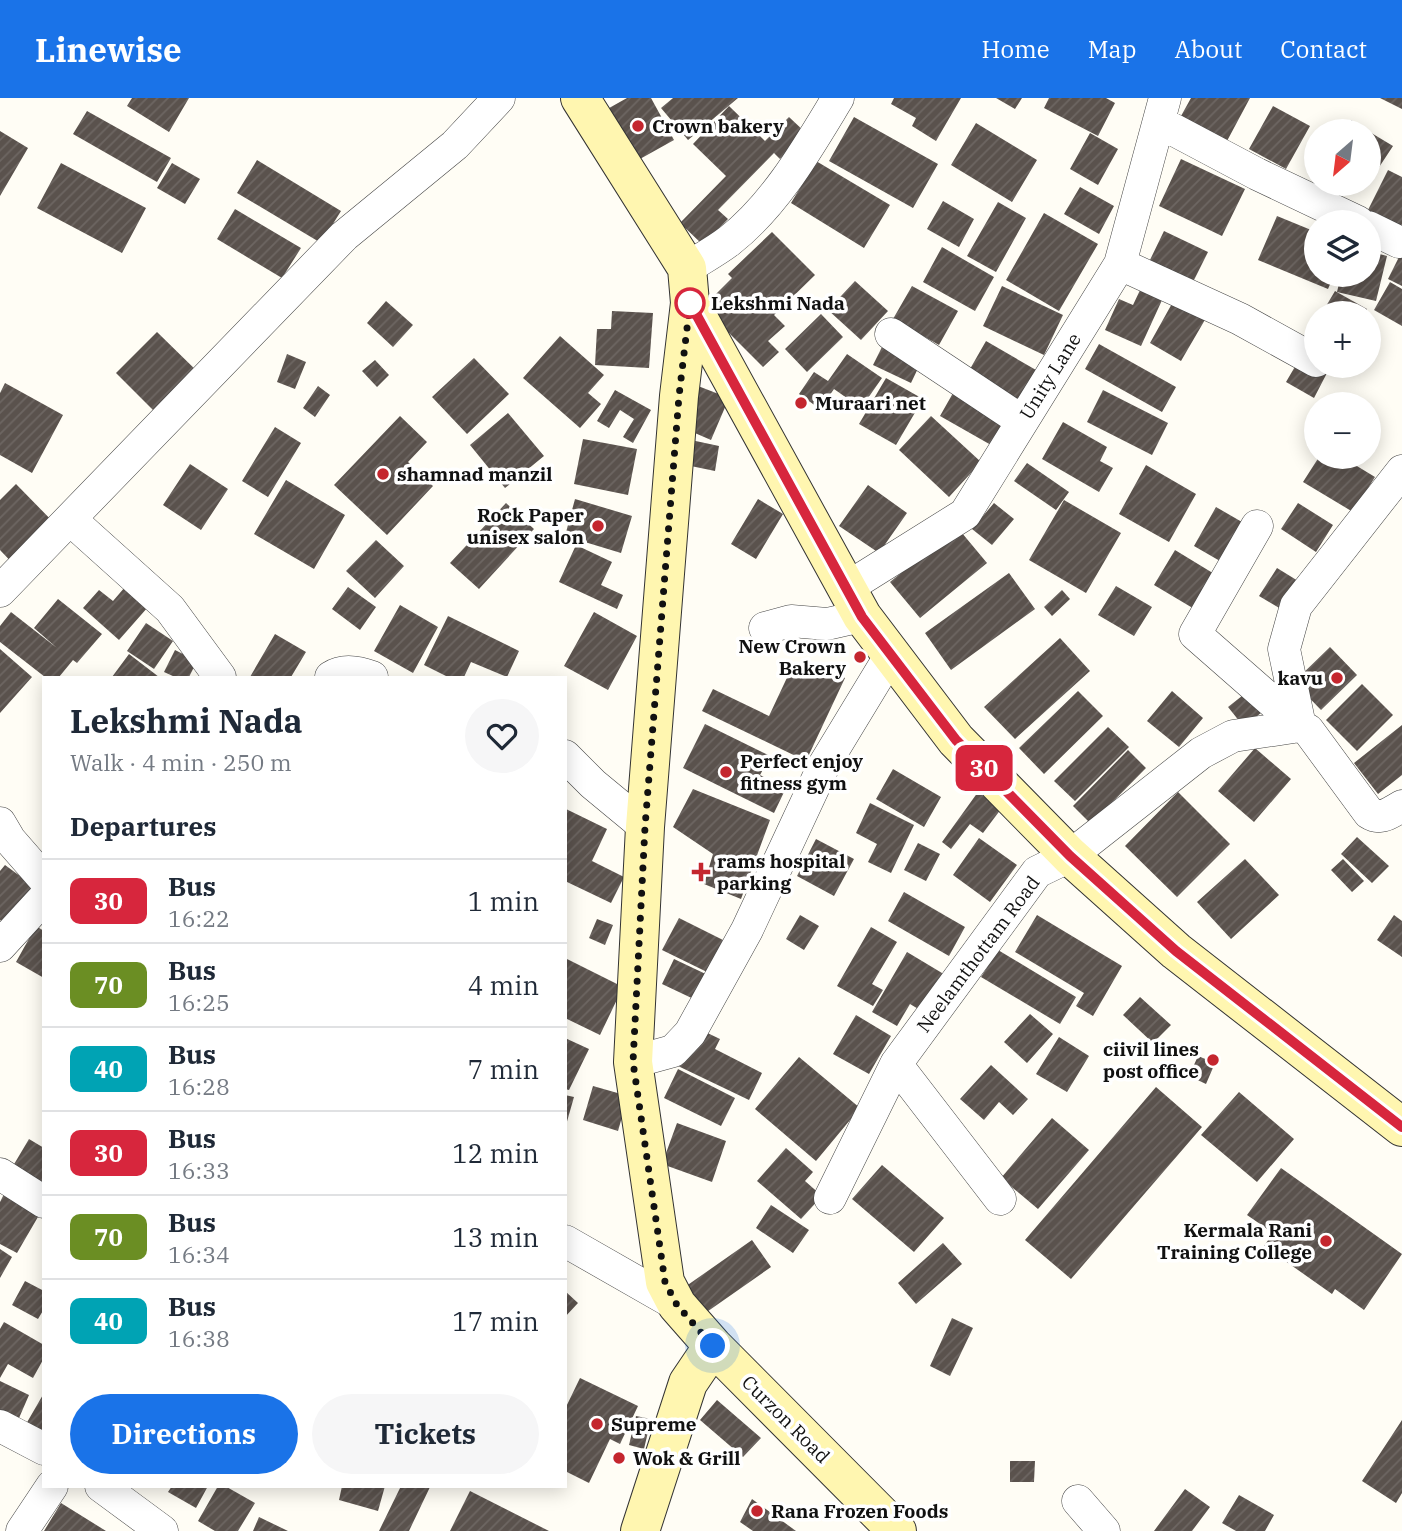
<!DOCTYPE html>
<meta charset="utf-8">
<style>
body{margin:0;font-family:"IBM Plex Serif",serif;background:#f6f6f7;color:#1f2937;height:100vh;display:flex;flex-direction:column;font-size:26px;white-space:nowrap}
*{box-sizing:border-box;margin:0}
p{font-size:23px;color:#747a83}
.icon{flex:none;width:38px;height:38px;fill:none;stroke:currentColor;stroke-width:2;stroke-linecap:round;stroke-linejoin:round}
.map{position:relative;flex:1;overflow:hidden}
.side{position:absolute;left:42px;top:578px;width:525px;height:812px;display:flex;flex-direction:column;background:#fff;border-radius:0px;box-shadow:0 4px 18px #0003}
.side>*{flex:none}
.badge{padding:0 14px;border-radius:10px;font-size:24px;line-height:46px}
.needle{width:46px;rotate:208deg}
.buttons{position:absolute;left:1304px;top:21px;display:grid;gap:14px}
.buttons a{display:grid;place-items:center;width:77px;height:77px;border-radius:50%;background:#fff;box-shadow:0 4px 18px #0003;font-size:35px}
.you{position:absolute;width:35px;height:35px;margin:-18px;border:5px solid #fff;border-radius:50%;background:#1a73e8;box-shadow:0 0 0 10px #1a73e833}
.map>.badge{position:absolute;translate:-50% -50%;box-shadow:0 0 0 4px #fff}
h2{padding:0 28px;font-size:26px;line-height:63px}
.round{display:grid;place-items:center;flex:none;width:74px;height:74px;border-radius:37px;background:#f6f6f7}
.head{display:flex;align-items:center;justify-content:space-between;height:119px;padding:0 28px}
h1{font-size:33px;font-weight:700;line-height:52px}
.action{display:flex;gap:14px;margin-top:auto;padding:14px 28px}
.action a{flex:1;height:80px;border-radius:42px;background:#1a73e8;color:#fff;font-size:28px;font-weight:700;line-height:80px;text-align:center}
.action a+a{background:#f6f6f7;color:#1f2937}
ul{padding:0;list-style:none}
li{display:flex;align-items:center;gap:21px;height:84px;padding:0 28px;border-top:2px solid #e0e1e3}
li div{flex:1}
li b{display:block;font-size:26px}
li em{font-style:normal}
li .badge{min-width:77px;font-weight:700;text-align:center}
header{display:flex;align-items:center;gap:42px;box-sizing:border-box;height:98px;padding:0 35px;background:#1a73e8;color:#fff}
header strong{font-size:33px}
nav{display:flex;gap:38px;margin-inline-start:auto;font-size:24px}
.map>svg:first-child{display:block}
</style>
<header>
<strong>Linewise</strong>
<nav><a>Home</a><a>Map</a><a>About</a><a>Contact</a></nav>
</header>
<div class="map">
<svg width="1402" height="1433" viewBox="0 0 1402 1433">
<defs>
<pattern id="building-hatch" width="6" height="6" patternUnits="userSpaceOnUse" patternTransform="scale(1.75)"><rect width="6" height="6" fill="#5a524d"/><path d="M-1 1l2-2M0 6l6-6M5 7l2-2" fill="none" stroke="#6d6662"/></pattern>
</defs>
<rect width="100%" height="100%" fill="#fffdf5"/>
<!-- building -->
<path fill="url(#building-hatch)" d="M132,0H189L169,34L127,8Z
M627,0H651L674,42L631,66L602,14Z
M673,0H738L688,42L661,10Z
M894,0H961L936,43L912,28L916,20L891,6Z
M996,0H1022L1015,11Z
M1049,0H1106L1115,5L1098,38L1044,10Z
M1191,0H1250L1227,43L1181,18Z
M1380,0H1402V11Z
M729,8L765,43L789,19L806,35L780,61L774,55L718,112L728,121L703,147L680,125L726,78L693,46Z
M1273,8L1310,28L1286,71L1249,51Z
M87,13L171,60L157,84L73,36Z
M854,19L938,66L913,110L829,63Z
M1351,22L1368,33H1344Z
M976,25L1037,62L1012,104L951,67Z
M0,33L28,50L0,98Z
M1368,33L1393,48L1368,86Z
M1090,35L1118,51L1098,87L1070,71Z
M1181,61L1245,91L1222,138L1159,108Z
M257,62L341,113L321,145L237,95Z
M816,63L890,107L864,150L791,105Z
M61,65L146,110L122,155L37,110Z
M172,65L200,81L185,106L157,90Z
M1388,72L1402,79V126L1392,148L1362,124Z
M1080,89L1114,108L1099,136L1064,116Z
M943,103L974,121L959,149L927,131Z
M998,104L1026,120L996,174L967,158Z
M235,111L301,150L282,180L217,141Z
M1044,115L1098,146L1059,213L1006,182Z
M1277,118L1316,134V177H1334L1328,191L1258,162Z
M1164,133L1208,154L1192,186L1149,164Z
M772,134L815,177L774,217L785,228L768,243L779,254L763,269L703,209L732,180L728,176Z
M942,149L994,179L975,213L923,184Z
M1368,153L1387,158L1376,203L1337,194L1341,177H1368Z
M1402,153V188L1388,181Z
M855,183L888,213L861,242L828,212Z
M1390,184L1402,191V228L1374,212Z
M912,188L958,213L939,247L893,221Z
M1002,188L1063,217L1044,257L983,228Z
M1141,190L1163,200L1141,248L1105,232L1119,201L1133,207Z
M1335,193L1367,211L1365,215H1322Z
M1174,202L1206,220L1181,263L1150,245Z
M386,203L413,227L393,249L367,225Z
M612,213L653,215L649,270L595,267L597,231H611Z
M821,216L843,239L807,274L785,251Z
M157,234L202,278L161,320L116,275Z
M560,238L604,277L588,295L601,306L580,330L523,280Z
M986,243L1036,272L1016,307L966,278Z
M1099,246L1176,289L1162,314L1085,271Z
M883,247L921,264L911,285L873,267Z
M287,256L306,264L295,291L277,284Z
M847,256L882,280L861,310L834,291L820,311L799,296L814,274L828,283Z
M474,260L509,296L467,336L432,299Z
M1300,260L1327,275L1314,300L1286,284Z
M375,262L389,277L377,289L362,273Z
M886,280L923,301L896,347L859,326Z
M5,285L63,317L32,375L0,357V295Z
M318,288L330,297L315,319L303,310Z
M698,288L729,300L711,342L681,329Z
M615,292L651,312L633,345L623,339L634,321L620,312L609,330L597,323Z
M1103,292L1168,325L1152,357L1087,324Z
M953,295L1004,324L991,347L940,318Z
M508,315L544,358L505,390L470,347Z
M400,318L427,344L408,364L433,388L387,437L334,387Z
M931,318L981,364L949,399L899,352Z
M1063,324L1107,349L1100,363L1113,370L1099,394L1042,361Z
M275,329L301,345L268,399L242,383Z
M583,341L637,351L628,397L574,386Z
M691,342L719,348L715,373L686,367Z
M1319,359H1342L1375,379L1353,414L1303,384Z
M1027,365L1069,394L1056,412L1014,383Z
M190,366L228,391L201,432L163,407Z
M1146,367L1196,396L1169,444L1119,416Z
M286,382L345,417L314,471L254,436Z
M16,386L61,432L20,473L0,452V402Z
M868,387L907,415L879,455L839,428Z
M575,401L632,418L621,455L565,438Z
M758,401L783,416L756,461L731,446Z
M1064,402L1121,435L1086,495L1029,462Z
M506,405L534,431L479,491L450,465Z
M994,405L1014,421L992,447L972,431Z
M1298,405L1333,427L1316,454L1281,431Z
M1216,409L1261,435L1239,474L1194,448Z
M957,429L987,465L920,520L890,484Z
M376,442L404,468L375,500L346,473Z
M576,447L612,464L601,487L623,497L617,511L559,484Z
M1175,452L1216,477L1196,512L1154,487Z
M1277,470L1303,486L1286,514L1259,498Z
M1009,475L1035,511L951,572L925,535Z
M1116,488L1152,509L1134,538L1098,517Z
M125,489L148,509L119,542L83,510L99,492L113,503Z
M348,489L376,509L360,532L332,511Z
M1062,492L1070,501L1052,518L1044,509Z
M58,501L102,536L77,565L73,562L59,579H45L0,544V528L11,514L57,550L34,530Z
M400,507L438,529L413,575L374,553Z
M594,514L637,538L608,592L564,568Z
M448,518L519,553L507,579L471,564L464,579H448L424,567Z
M146,525L173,543L154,571L127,553Z
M275,536L306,554L291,579H250Z
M1060,540L1090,573L1015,641L984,609Z
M1330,549L1357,577L1321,612L1294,584Z
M0,551L32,579L0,615Z
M175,552L197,563L189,579H175L164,574Z
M129,556L159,579H112Z
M822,568L845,580L806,663L702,613L713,591L769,618L792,569L815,580Z
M1362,586L1393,617L1357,653L1326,622Z
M1078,593L1103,618L1044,676L1019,650Z
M1172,593L1203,620L1179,649L1147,623Z
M1247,594L1262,614L1244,629L1228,609Z
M705,626L770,658L760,677L786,690L774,715L683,670Z
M1402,627V677L1378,696L1354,665Z
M1108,629L1129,649L1075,703L1054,683Z
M1255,650L1291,681L1254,724L1218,693Z
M1128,652L1146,670L1091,726L1073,708Z
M893,671L941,699L924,729L876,701Z
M693,691L770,722L741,801L704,786L713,756L673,729Z
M978,694L1001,711L983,735L970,726L951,751L942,744Z
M1178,694L1230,746L1177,799L1125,748Z
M870,705L914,727L891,775L868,764L877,746L856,735Z
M566,711L607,731L592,763L624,779L611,805L565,783Z
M1357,739L1389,768L1372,785L1341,756Z
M979,740L1017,767L990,804L953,777Z
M816,741L854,761L834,798L797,778Z
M918,745L940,756L926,783L904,772Z
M1245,761L1279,797L1231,841L1197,804Z
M1343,761L1364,783L1352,794L1331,772Z
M5,767L39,792L11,830L0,822V773Z
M904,794L965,829L949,858L888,823Z
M800,817L819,828L804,852L786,841Z
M1037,817L1122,868L1093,918L1076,908L1084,895L1015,854Z
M1394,817L1402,823V859L1377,842Z
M679,820L723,842L707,874L662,852Z
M597,821L613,827L605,847L589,840Z
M36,828L44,833V880L16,864Z
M871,829L897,844L872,886L883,892L873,908L837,888Z
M998,852L1076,899L1060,926L981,879Z
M907,854L947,878L925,915L910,906L897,928L872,914Z
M565,860L623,889L600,937L565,920Z
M674,861L712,879L700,904L662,886Z
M1140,899L1171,927L1153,945L1123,917Z
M1030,916L1053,936L1027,965L1004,944Z
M856,917L891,938L869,976L833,956Z
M697,930L720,941L715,951L762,975L749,1002L678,968Z
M1059,939L1089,958L1067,994L1036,976Z
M565,940L589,951L569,992L565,991Z
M1198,958L1215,965L1206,986L1189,978Z
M799,959L860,1010L816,1063L755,1011Z
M991,967L1028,1001L1013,1017L999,1004L984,1022L960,1001Z
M678,971L735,1000L721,1028L664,1000Z
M593,988L628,998L618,1033L583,1022Z
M1156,989L1202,1029L1071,1181L1025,1142Z
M1239,994L1294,1041L1257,1084L1201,1037Z
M565,997L574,999L566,1027H565Z
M1052,1020L1089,1052L1038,1111L1001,1080Z
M677,1025L726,1043L712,1084L662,1066Z
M29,1041L44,1050V1093L10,1073Z
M786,1050L813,1074L805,1083L822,1098L801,1121L757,1083Z
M882,1067L944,1120L914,1154L852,1101Z
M1281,1070L1402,1156L1364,1212L1335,1191L1332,1196L1264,1148L1273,1135L1247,1117Z
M6,1092L42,1112L17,1155L0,1146V1104Z
M771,1107L809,1132L793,1155L756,1130Z
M752,1142L771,1169L701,1218L682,1191Z
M943,1145L962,1166L916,1206L898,1185Z
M0,1151L12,1159L0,1180Z
M25,1183L44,1193V1211L38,1221L12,1207Z
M565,1193L578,1205L565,1219Z
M952,1220L973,1230L950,1278L930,1268Z
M4,1224L44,1247V1260L33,1280L8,1266L0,1280V1231Z
M580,1280L638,1308L620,1346L610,1341L589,1385L565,1373V1311Z
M0,1283L29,1297L16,1327L0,1320Z
M44,1295V1345L22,1333Z
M717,1302L761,1340L743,1359L700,1322Z
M636,1318L651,1321L644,1351L629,1347Z
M1402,1322V1395L1396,1405L1362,1383Z
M1010,1363H1035L1034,1384H1010Z
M172,1388H208L196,1410L168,1394Z
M218,1388H225L255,1405L238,1433H215L198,1423Z
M342,1388H385L378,1413L339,1402Z
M401,1388L430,1389L409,1433H379Z
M1185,1391L1210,1409L1192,1433H1154Z
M470,1393L549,1433H450Z
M1239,1397L1274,1417L1265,1433H1236L1222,1425Z
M752,1401L796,1433H753L740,1424Z
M61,1405L106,1433H44Z
M259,1419L288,1433H253Z"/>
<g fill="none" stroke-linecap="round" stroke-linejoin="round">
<!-- street casing -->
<g stroke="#444" stroke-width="33">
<path id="street" d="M1159,24L1257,76L1358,124
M1368,129L1399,144
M1120,166L1240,221L1316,263
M687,170C701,161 716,153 729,143C776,106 807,51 838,0
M891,236L1022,323
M71,422L170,511L220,579
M1257,428L1195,536L1300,628
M845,491L965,416L1120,166L1165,0
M0,493L344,138L455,47L499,0
M765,530L791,523L827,526L862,518
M331,579C343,571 359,574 372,579
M1300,628L1284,551L1296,508L1402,373
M565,658L593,686L645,729
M0,725L10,742L44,781
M0,848L44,800
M633,964L673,953L690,935L747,832L824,667L892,555
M896,966L1037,774L1070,758L1201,655L1233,638L1300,628L1308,632L1369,715C1381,723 1391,714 1402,708
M0,1076L44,1104
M830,1100L896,966L1000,1101
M565,1143L677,1207
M0,1328L44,1351
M101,1388L162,1433
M1078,1403L1104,1433
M22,1433L52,1388"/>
</g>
<!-- secondary casing -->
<g stroke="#333" stroke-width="40">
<path id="secondary" d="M580,0L687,170L690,205L679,298L645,729L633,964L665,1184L677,1207L713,1248L897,1433
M690,205L862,518L956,642L1070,758L1176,853L1402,1029
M640,1433L688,1285L713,1248"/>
</g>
<!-- street -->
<use href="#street" stroke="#fff" stroke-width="32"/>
<!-- secondary -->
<use href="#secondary" stroke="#fff6b0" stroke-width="38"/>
</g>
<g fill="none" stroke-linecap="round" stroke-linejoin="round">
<!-- line casing -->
<g stroke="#fff" stroke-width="16">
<path id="line" d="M690,205L862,519L956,642L1070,758L1176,853L1402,1029"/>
</g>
<!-- line -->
<use href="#line" stroke="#d7263d" stroke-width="10"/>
<!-- walk -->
<path stroke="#111" stroke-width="7" stroke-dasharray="0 12.6" d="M690,205L679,298L645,729L633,964L665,1184L677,1207L713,1248"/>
</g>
<!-- markers -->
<g fill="#c4262e" stroke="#fff" stroke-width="2.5">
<circle cx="638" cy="28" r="7"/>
<circle cx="801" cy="305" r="7"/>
<circle cx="383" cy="376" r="7"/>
<circle cx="598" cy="428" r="7"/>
<circle cx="860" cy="559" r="7"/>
<circle cx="1337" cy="580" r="7"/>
<circle cx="726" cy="674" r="7"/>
<path d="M697.5 763.5h7v7h7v7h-7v7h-7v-7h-7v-7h7z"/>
<circle cx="1213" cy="962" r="7"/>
<circle cx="1326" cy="1143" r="7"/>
<circle cx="597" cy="1326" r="7"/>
<circle cx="619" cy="1360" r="7"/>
<circle cx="757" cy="1413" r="7"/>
</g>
<circle fill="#fff" stroke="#d7263d" stroke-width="3.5" cx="690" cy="205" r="14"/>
<g text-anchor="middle" stroke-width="7" stroke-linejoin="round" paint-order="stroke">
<!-- poi labels -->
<g font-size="19" font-weight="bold" fill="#111" stroke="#fff" text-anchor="start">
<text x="652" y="35">Crown bakery</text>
<text x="815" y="312">Muraari net</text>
<text x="397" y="383">shamnad manzil</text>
<text x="584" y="424" text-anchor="end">Rock Paper<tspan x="584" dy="22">unisex salon</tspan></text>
<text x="846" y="555" text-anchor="end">New Crown<tspan x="846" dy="22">Bakery</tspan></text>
<text x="1323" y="587" text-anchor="end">kavu</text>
<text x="740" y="670">Perfect enjoy<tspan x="740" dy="22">fitness gym</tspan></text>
<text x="717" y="770">rams hospital<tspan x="717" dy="22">parking</tspan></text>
<text x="1199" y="958" text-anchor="end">ciivil lines<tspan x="1199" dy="22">post office</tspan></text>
<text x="1312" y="1139" text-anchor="end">Kermala Rani<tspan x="1312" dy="22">Training College</tspan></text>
<text x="611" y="1333">Supreme</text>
<text x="633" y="1367">Wok &amp; Grill</text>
<text x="771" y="1420">Rana Frozen Foods</text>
</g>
<!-- stop labels -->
<g font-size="19" font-weight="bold" fill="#111" stroke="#fff" text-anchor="start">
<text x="711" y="212">Lekshmi Nada</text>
</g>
<!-- street labels -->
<g font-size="19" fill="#111" stroke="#fff">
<text transform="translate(1050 278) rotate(-58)" y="7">Unity Lane</text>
<text transform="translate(978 856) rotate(-53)" y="7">Neelamthottam Road</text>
<text transform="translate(786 1321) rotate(45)" y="7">Curzon Road</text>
</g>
</g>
</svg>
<div class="buttons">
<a><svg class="needle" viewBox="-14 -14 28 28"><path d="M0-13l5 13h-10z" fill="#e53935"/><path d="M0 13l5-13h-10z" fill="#747a83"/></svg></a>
<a><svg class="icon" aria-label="layers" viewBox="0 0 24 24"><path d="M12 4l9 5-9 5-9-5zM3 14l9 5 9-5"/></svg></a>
<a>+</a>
<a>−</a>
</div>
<div class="you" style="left:713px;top:1248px"></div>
<b class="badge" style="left:984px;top:670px;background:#d7263d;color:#fff">30</b>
<section class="side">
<div class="head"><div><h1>Lekshmi Nada</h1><p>Walk · 4 min · 250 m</p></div><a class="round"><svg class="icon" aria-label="heart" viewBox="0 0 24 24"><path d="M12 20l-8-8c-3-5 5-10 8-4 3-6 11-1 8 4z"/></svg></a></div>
<h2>Departures</h2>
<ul>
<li><span class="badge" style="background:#d7263d;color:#fff">30</span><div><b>Bus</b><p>16:22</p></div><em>1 min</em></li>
<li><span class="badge" style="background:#6b8e23;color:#fff">70</span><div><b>Bus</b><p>16:25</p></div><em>4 min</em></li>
<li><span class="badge" style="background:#00a3b4;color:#fff">40</span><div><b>Bus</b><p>16:28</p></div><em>7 min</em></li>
<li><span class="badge" style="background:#d7263d;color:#fff">30</span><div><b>Bus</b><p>16:33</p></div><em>12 min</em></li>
<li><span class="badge" style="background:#6b8e23;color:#fff">70</span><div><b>Bus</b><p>16:34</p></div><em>13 min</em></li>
<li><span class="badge" style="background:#00a3b4;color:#fff">40</span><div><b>Bus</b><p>16:38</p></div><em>17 min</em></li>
</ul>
<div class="action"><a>Directions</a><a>Tickets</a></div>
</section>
</div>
